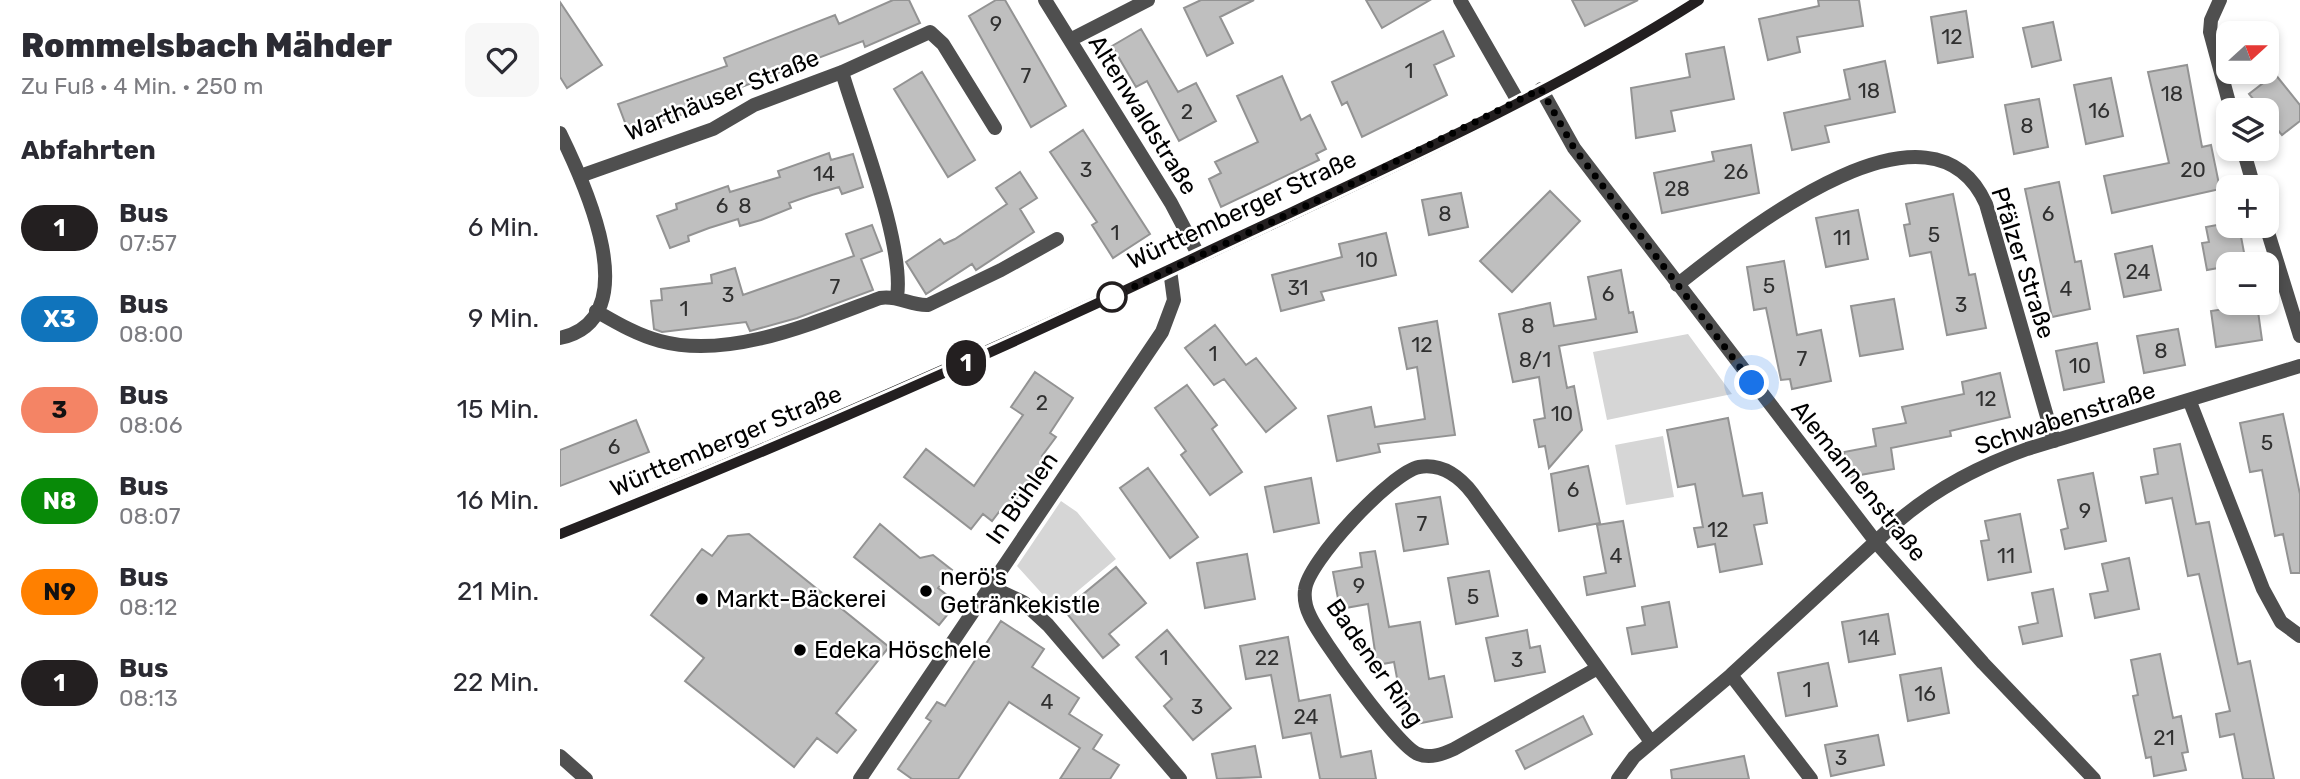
<!DOCTYPE html>
<html lang="de">
<meta charset="utf-8">
<style>
body{margin:0;font-family:Rubik,sans-serif;background:#f7f7f7;color:#2b2b33;height:100vh;display:flex;flex-direction:column;font-size:26px;white-space:nowrap}
*{box-sizing:border-box;margin:0}
p{font-size:23px;color:#7c7c81}
.icon{flex:none;width:38px;height:38px;fill:none;stroke:currentColor;stroke-width:2;stroke-linecap:round;stroke-linejoin:round}
.map{position:relative;flex:1;overflow:hidden}
.sheet{display:flex;flex-direction:column;background:#fff;width:560px}
.sheet>*{flex:none}
.badge{padding:0 14px;border-radius:23px;font-size:24px;line-height:46px}
.needle{width:46px;rotate:69deg}
.controls{position:absolute;left:1656px;top:21px;display:grid;gap:14px}
.controls a{display:grid;place-items:center;width:63px;height:63px;border-radius:14px;background:#fff;box-shadow:0 4px 10px #0003;font-size:35px}
.you{position:absolute;width:35px;height:35px;margin:-18px;border:5px solid #fff;border-radius:50%;background:#1a73e8;box-shadow:0 0 0 10px #1a73e833}
.map>.badge{position:absolute;translate:-50% -50%;box-shadow:0 0 0 4px #fff}
h2{padding:0 21px;font-size:26px;line-height:63px}
.round{display:grid;place-items:center;flex:none;width:74px;height:74px;border-radius:14px;background:#f7f7f7}
.headline{display:flex;align-items:center;justify-content:space-between;height:119px;padding:0 21px}
h1{font-size:33px;font-weight:800;line-height:52px}
ul{padding:0;list-style:none}
li{display:flex;align-items:center;gap:21px;height:91px;padding:0 21px}
li div{flex:1}
li b{display:block;font-size:26px}
li em{font-style:normal}
li .badge{min-width:77px;font-weight:700;text-align:center}
main{display:flex;flex:1;min-height:0}
.map>svg:first-child{display:block}
</style>
<main>
<section class="sheet">
<div class="headline"><div><h1>Rommelsbach Mähder</h1><p>Zu Fuß · 4 Min. · 250 m</p></div><a class="round"><svg class="icon" aria-label="heart" viewBox="0 0 24 24"><path d="M12 20l-8-8c-3-5 5-10 8-4 3-6 11-1 8 4z"/></svg></a></div>
<h2>Abfahrten</h2>
<ul>
<li><span class="badge" style="background:#231f20;color:#fff">1</span><div><b>Bus</b><p>07:57</p></div><em>6 Min.</em></li>
<li><span class="badge" style="background:#1074bc;color:#fff">X3</span><div><b>Bus</b><p>08:00</p></div><em>9 Min.</em></li>
<li><span class="badge" style="background:#f48465;color:#111">3</span><div><b>Bus</b><p>08:06</p></div><em>15 Min.</em></li>
<li><span class="badge" style="background:#088a08;color:#fff">N8</span><div><b>Bus</b><p>08:07</p></div><em>16 Min.</em></li>
<li><span class="badge" style="background:#ff8000;color:#111">N9</span><div><b>Bus</b><p>08:12</p></div><em>21 Min.</em></li>
<li><span class="badge" style="background:#231f20;color:#fff">1</span><div><b>Bus</b><p>08:13</p></div><em>22 Min.</em></li>
</ul>
</section>
<div class="map">
<svg width="1740" height="779" viewBox="0 0 1740 779">
<rect width="100%" height="100%" fill="#fff"/>
<!-- green -->
<path fill="#d6d6d6" d="M1128,334L1172,394L1047,420L1033,352Z
M1103,436L1114,497L1066,505L1055,445Z
M501,501L517,512L556,559L496,609L457,566Z"/>
<!-- building -->
<path fill="#bfbfbf" stroke="#939393" stroke-width="2" d="M333,0H349L360,23L305,47L303,41L163,94L164,100L69,133L58,104L167,66L164,58L275,15L279,24Z
M436,0H445L506,106L471,127L409,16Z
M641,0H694L660,17L673,43L647,56L624,8Z
M806,0H870L822,28Z
M1012,0H1078L1025,26Z
M1258,0H1299L1303,26L1237,37L1240,52L1208,60L1199,19L1259,6Z
M0,2L42,65L7,88L0,77Z
M1406,11L1413,57L1378,63L1371,17Z
M1493,22L1501,60L1472,67L1463,28Z
M581,29L618,92L636,83L656,121L619,141L587,81L576,87L552,46Z
M883,31L894,56L874,65L887,95L802,137L787,102L782,105L772,82Z
M1164,47L1174,99L1111,111L1115,131L1076,138L1071,88L1130,77L1126,54Z
M1325,61L1335,112L1265,126L1269,142L1232,150L1224,113L1290,99L1284,70Z
M1627,65L1642,147L1651,145L1660,189L1552,213L1544,176L1609,163L1588,72Z
M362,72L415,160L388,177L334,89Z
M1715,74L1740,105V121L1722,135L1706,116V110H1702L1689,94Z
M722,76L741,120L750,115L766,149L756,154L759,160L661,207L649,179L661,173L655,162L698,142L677,96Z
M1551,78L1563,136L1526,144L1514,85Z
M1479,99L1488,147L1454,154L1445,105Z
M523,130L590,234L553,258L532,225L537,222L490,152Z
M1191,145L1199,193L1102,213L1094,173L1154,161L1152,152Z
M269,153L271,160L293,154L303,187L282,194L279,187L252,195L229,203L231,208L201,220L180,226L178,219L149,228L128,236L129,241L110,248L97,216L117,209L116,204L168,186L170,192L220,177L218,171Z
M460,172L477,198L460,209L474,232L416,270L412,264L366,294L346,262L380,239L384,244L395,239L447,204L436,188Z
M1499,182L1515,262L1521,261L1530,309L1492,317L1465,189Z
M990,191L1020,221L952,292L920,261Z
M901,193L908,227L869,235L862,200Z
M1393,194L1409,275L1415,274L1426,328L1387,335L1371,252L1350,256L1344,225L1350,224L1346,204Z
M1298,210L1308,259L1266,267L1256,218Z
M1668,223V226H1679L1686,263L1647,270L1642,243L1649,242L1646,227Z
M312,225L322,251L301,259L313,290L237,318L190,331L186,322L102,332L94,329L91,301L102,300L101,289L152,283L151,275L175,268L183,295L294,256L286,234Z
M826,233L836,275L761,292L764,300L721,311L712,275L782,257L779,244Z
M1592,246L1601,290L1564,297L1555,254Z
M1224,261L1237,335L1261,330L1271,381L1232,389L1230,379L1221,380L1206,308L1194,310L1187,267Z
M1061,270L1069,313L1073,312L1077,332L999,346L1007,388L1014,386L1022,430L989,468L985,446L979,447L974,420L985,418L979,377L953,382L939,314L990,303L994,326L1036,319L1028,277Z
M1334,299L1343,349L1300,356L1291,306Z
M1697,304L1702,340L1656,347L1651,311Z
M877,321L895,435L818,444L820,452L777,461L768,416L811,407L815,427L865,419L857,367L847,369L839,328Z
M655,325L686,365L696,358L736,408L706,432L664,379L654,385L625,348Z
M1618,329L1625,365L1584,373L1577,336Z
M1537,343L1544,382L1504,390L1496,351Z
M475,372L513,398L490,433L496,437L482,456L485,458L446,515L439,512L432,521L423,514L411,529L344,477L366,449L414,486L463,415L451,407Z
M1440,373L1450,417L1390,431L1391,436L1331,448L1334,469L1289,477L1284,452L1316,446L1313,429L1346,423L1342,407L1404,394L1402,382Z
M627,385L657,425L652,429L682,472L650,495L621,455L626,451L595,408Z
M1723,414L1740,494V573H1731L1723,534L1715,536L1702,470L1690,472L1680,423Z
M1168,418L1183,496L1202,493L1207,523L1194,525L1202,564L1160,572L1155,544L1138,547L1134,528L1143,527L1135,484L1118,487L1107,430Z
M76,420L89,452L0,486V450Z
M1620,444L1636,524L1649,522L1678,664L1690,661L1714,779H1683L1674,734L1660,737L1656,714L1670,711L1639,574L1628,576L1612,498L1586,503L1581,477L1598,474L1594,449Z
M1028,466L1040,523L999,531L991,474Z
M588,468L638,537L610,558L560,488Z
M1533,473L1546,541L1505,549L1501,530L1508,528L1498,480Z
M751,478L759,523L714,532L705,487Z
M880,497L888,544L844,551L836,504Z
M1460,514L1471,572L1428,580L1421,541L1429,540L1425,521Z
M1063,521L1075,586L1027,595L1024,577L1046,573L1037,525Z
M320,524L360,558L373,555L392,570L378,588L397,603L379,625L294,557Z
M189,534L329,647L276,713L296,730L277,753L257,738L234,767L125,681L144,658L91,615L142,549L152,556L168,536Z
M815,551L829,627L860,622L869,679L884,676L892,717L846,726L834,662L817,665L808,604L780,609L773,572L802,567L800,553Z
M687,554L695,599L645,608L637,563Z
M1569,558L1579,609L1535,618L1530,594L1548,591L1542,564Z
M556,567L586,603L549,634L559,645L543,658L504,610Z
M929,571L938,616L896,624L888,578Z
M1493,589L1502,636L1463,644L1459,627L1478,623L1472,593Z
M1109,602L1117,647L1072,654L1067,628L1085,625L1082,607Z
M1328,614L1335,654L1289,662L1282,622Z
M441,621L484,649L472,667L519,698L509,714L542,735L533,749L559,765L550,779H500L520,748L449,702L398,779H352L338,769L371,721L366,718L377,702L385,706Z
M607,630L671,708L633,740L604,706L612,699L576,657Z
M967,630L970,648L980,646L985,672L935,681L926,638Z
M728,637L739,701L770,695L781,757L811,751L816,779H760L751,733L723,738L711,675L686,679L680,646Z
M1600,654L1613,718L1621,716L1628,752L1622,753L1626,770L1594,776L1591,757L1586,758L1573,696L1578,695L1571,660Z
M1268,663L1277,706L1226,716L1218,673Z
M1381,668L1389,713L1348,721L1340,675Z
M1023,716L1032,734L965,769L956,751Z
M1318,735L1324,765L1271,776L1265,745Z
M695,746L701,777L657,779L652,754Z
M1184,756L1189,779H1112L1111,770Z"/>
<g fill="none" stroke-linecap="round" stroke-linejoin="round">
<!-- minor -->
<path stroke="#4f4f4f" stroke-width="14" d="M485,0L611,203L639,256
M900,0L958,101
M1660,0L1651,20L1650,32L1671,110
M510,40L588,0
M282,72C298,127 345,245 337,297
M981,89L1014,148L1316,542L1423,663L1534,779
M0,133C23,180 89,319 0,338
M1683,149L1694,187
M20,176L153,129L194,105L282,72L370,32L383,44L435,128
M1706,226L1740,336
M1117,285C1177,238 1370,79 1426,204L1494,441
M36,311C57,323 77,335 100,341C170,360 255,322 320,298C338,295 351,306 368,305L441,270L497,239
M1630,402L1703,589L1721,622L1740,636
M429,586L463,602L488,625L620,779
M1036,669L894,749C883,754 870,759 858,754C838,747 760,638 750,616C746,608 744,598 745,590C747,562 832,472 859,467C883,463 900,477 913,494L1091,742
M1171,675L1251,779
M0,756L26,779
M300,779L602,332L614,300L610,270
M1058,779L1074,757L1171,675L1337,522C1375,489 1419,466 1467,449L1740,366"/>
<!-- secondary -->
<path stroke="#1c1c1c" stroke-width="14" d="M0,534C218,447 431,352 644,254C811,176 983,99 1139,0"/>
</g>
<g fill="none" stroke-linecap="round" stroke-linejoin="round">
<!-- line casing -->
<g stroke="#fff" stroke-width="16">
<path id="line" d="M0,534C216,449 428,356 638,256C807,176 981,101 1139,0"/>
</g>
<!-- line -->
<use href="#line" stroke="#231f20" stroke-width="10"/>
<!-- walk -->
<path stroke="#000" stroke-width="7" stroke-dasharray="0 12.6" d="M552,297L773,193L981,89L1014,148L1192,383"/>
</g>
<!-- markers -->
<circle fill="#fff" stroke="#231f20" stroke-width="3.5" cx="552" cy="297" r="14"/>
<g fill="#000" stroke="#fff" stroke-width="2.5">
<circle cx="366" cy="591" r="7"/>
<circle cx="142" cy="599" r="7"/>
<circle cx="240" cy="650" r="7"/>
</g>
<g text-anchor="middle" stroke-width="5" stroke-linejoin="round" paint-order="stroke">
<!-- number labels -->
<g font-size="21" fill="#303030">
<text x="436" y="31">9</text>
<text x="1392" y="44">12</text>
<text x="849" y="78">1</text>
<text x="466" y="83">7</text>
<text x="1309" y="98">18</text>
<text x="1612" y="101">18</text>
<text x="1539" y="118">16</text>
<text x="627" y="119">2</text>
<text x="1467" y="133">8</text>
<text x="526" y="177">3</text>
<text x="1633" y="177">20</text>
<text x="1176" y="179">26</text>
<text x="264" y="181">14</text>
<text x="1117" y="196">28</text>
<text x="162" y="213">6</text>
<text x="185" y="213">8</text>
<text x="885" y="221">8</text>
<text x="1488" y="221">6</text>
<text x="555" y="240">1</text>
<text x="1374" y="242">5</text>
<text x="1282" y="245">11</text>
<text x="807" y="267">10</text>
<text x="1578" y="279">24</text>
<text x="1209" y="293">5</text>
<text x="275" y="294">7</text>
<text x="738" y="295">31</text>
<text x="1506" y="296">4</text>
<text x="1048" y="301">6</text>
<text x="168" y="302">3</text>
<text x="1401" y="312">3</text>
<text x="124" y="316">1</text>
<text x="968" y="333">8</text>
<text x="862" y="352">12</text>
<text x="1601" y="358">8</text>
<text x="653" y="361">1</text>
<text x="1242" y="366">7</text>
<text x="975" y="367">8/1</text>
<text x="1520" y="373">10</text>
<text x="1426" y="406">12</text>
<text x="482" y="410">2</text>
<text x="1002" y="421">10</text>
<text x="1707" y="450">5</text>
<text x="54" y="454">6</text>
<text x="1013" y="497">6</text>
<text x="1525" y="518">9</text>
<text x="862" y="531">7</text>
<text x="1158" y="537">12</text>
<text x="1056" y="563">4</text>
<text x="1446" y="563">11</text>
<text x="799" y="593">9</text>
<text x="913" y="604">5</text>
<text x="1309" y="645">14</text>
<text x="604" y="665">1</text>
<text x="707" y="665">22</text>
<text x="957" y="667">3</text>
<text x="1247" y="697">1</text>
<text x="1365" y="701">16</text>
<text x="487" y="709">4</text>
<text x="637" y="714">3</text>
<text x="746" y="724">24</text>
<text x="1604" y="745">21</text>
<text x="1281" y="765">3</text>
</g>
<!-- street labels -->
<g font-size="24" fill="#000" stroke="#fff">
<text transform="translate(162 95) rotate(-22)" y="8">Warthäuser Straße</text>
<text transform="translate(583 115) rotate(58)" y="8">Altenwaldstraße</text>
<text transform="translate(682 210) rotate(-25)" y="8">Württemberger Straße</text>
<text transform="translate(1463 263) rotate(72)" y="8">Pfälzer Straße</text>
<text transform="translate(1505 418) rotate(-18)" y="8">Schwabenstraße</text>
<text transform="translate(166 441) rotate(-23)" y="8">Württemberger Straße</text>
<text transform="translate(1299 481) rotate(51)" y="8">Alemannenstraße</text>
<text transform="translate(462 498) rotate(-55)" y="8">In Bühlen</text>
<text transform="translate(815 663) rotate(55)" y="8">Badener Ring</text>
</g>
<!-- poi labels -->
<g font-size="24" fill="#000" stroke="#fff" text-anchor="start">
<text x="380" y="585">nerö's<tspan x="380" dy="28">Getränkekistle</tspan></text>
<text x="156" y="607">Markt-Bäckerei</text>
<text x="254" y="658">Edeka Höschele</text>
</g>
</g>
</svg>
<div class="controls">
<a><svg class="needle" viewBox="-14 -14 28 28"><path d="M0-13l5 13h-10z" fill="#e53935"/><path d="M0 13l5-13h-10z" fill="#7c7c81"/></svg></a>
<a><svg class="icon" aria-label="layers" viewBox="0 0 24 24"><path d="M12 4l9 5-9 5-9-5zM3 14l9 5 9-5"/></svg></a>
<a>+</a>
<a>−</a>
</div>
<div class="you" style="left:1192px;top:383px"></div>
<b class="badge" style="left:406px;top:363px;background:#231f20;color:#fff">1</b>
</div>
</main>
